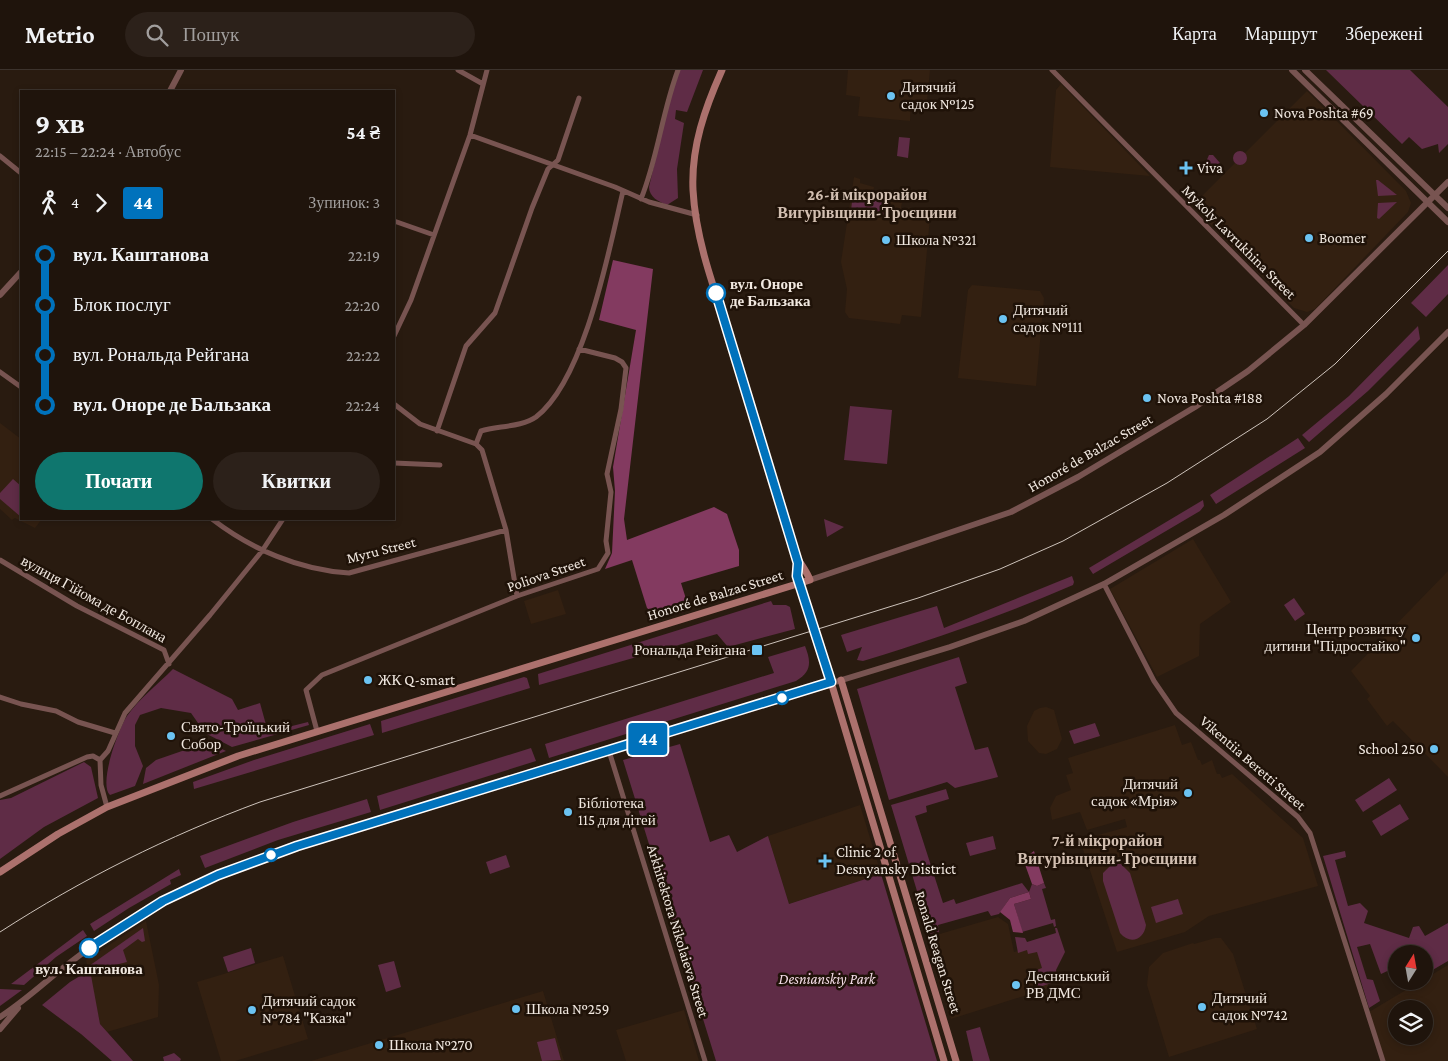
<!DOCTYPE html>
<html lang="uk">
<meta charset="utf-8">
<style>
body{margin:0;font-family:"Crimson Pro",serif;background:#2c211a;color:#f1f3f6;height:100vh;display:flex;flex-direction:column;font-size:19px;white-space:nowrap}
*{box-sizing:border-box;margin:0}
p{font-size:16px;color:#a19e9d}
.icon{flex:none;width:28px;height:28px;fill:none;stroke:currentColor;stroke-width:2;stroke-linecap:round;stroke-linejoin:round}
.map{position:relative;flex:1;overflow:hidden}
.drawer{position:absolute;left:20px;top:20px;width:375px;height:430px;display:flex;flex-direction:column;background:#1f140c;border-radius:0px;box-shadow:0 2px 8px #0003,0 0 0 1px #3c332d}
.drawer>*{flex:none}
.badge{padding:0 10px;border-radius:4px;font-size:18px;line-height:32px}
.needle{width:32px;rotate:11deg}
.tools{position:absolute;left:1388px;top:875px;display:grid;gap:10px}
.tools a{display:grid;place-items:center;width:45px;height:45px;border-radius:50%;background:#1f140c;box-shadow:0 2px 8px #0003,0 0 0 1px #3c332d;font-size:25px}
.map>.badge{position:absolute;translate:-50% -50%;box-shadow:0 0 0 2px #fff}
.legs{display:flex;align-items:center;gap:8px;height:55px;padding:0 15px;font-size:16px}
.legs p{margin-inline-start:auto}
.summary{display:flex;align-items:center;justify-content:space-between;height:85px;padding:0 15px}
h1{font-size:28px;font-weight:700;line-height:38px}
.cta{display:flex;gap:10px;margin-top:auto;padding:10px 15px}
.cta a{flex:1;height:58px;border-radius:30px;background:#0f766e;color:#fff;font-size:20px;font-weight:700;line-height:58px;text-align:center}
.cta a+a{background:#2c211a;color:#f1f3f6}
ul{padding:0 15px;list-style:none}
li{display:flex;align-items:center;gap:18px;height:50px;font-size:19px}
li i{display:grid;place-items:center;width:8px;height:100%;margin:0 6px;background:currentColor}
li i::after{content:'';width:12px;height:12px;margin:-6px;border:4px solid;border-radius:50%;background:#1f140c}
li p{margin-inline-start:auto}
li:first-child i{background:linear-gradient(#0000 50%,currentColor 0)}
li:last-child i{background:linear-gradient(currentColor 50%,#0000 0)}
header{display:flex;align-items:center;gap:30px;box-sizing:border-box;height:70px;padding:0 25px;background:#1f140c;border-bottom:1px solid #3c332d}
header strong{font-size:24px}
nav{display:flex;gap:28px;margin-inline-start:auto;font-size:18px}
.search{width:350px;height:45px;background:#2c211a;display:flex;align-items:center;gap:12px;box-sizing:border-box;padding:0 18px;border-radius:28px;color:#a19e9d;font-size:19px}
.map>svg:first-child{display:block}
</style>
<header>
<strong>Metrio</strong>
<div class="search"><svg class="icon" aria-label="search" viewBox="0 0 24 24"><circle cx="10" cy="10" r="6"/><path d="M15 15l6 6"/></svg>Пошук</div>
<nav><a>Карта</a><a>Маршрут</a><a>Збережені</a></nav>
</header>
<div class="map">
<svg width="1448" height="991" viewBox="0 0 1448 991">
<rect width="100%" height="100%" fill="#291b10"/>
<!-- built -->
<path fill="#332011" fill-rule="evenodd" d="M848,0H930L927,32L911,31L910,51L858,46L860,27L846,25Z
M1061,14L1150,106L1050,97L1056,20Z
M1307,21L1406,121L1411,133L1408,142L1315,239L1307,242L1294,238L1192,136Z
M854,107L860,109V113L874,117L873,122L893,125V130L902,132L901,138L916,139L915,145L930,147L921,247L902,245L900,254L849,248L845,242L847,219L841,192Z
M972,215L1040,221L1044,228L1036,316L958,308L968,220Z
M0,353L21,369V449H42L35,458L15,448L12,450L0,439Z
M1193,469L1231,532L1200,554L1199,586L1157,607L1110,519Z
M1448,501V707L1393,651L1387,656L1367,629L1370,626L1351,601Z
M558,520L566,544L531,554L524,531Z
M1046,637L1054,640L1062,669L1057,679L1046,684L1039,683L1028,671L1027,656L1034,641L1040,638Z
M1175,655L1182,675L1191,672L1198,690H1200L1202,695L1212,690L1217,704H1220L1222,708L1232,704L1303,768L1318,816L1209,846L1185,862L1117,882L1080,770L1127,757L1125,749L1087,760L1080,742L1052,750L1050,738L1056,726L1071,720L1066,705L1073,703L1068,688Z
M860,735L881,804L789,834L768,766Z
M998,847L1008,854L1014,882L1036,877L1049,918L951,949L926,868Z
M146,851L159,915L158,947L107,962L100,954L86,890Z
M1215,868H1221L1233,884L1257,959L1169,987L1147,915L1149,897L1163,883L1193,873L1194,874Z
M283,886L308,969L235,991H221L197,912Z
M1448,895V991H1385L1369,942ZM1396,939H1424V966H1396Z
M543,921L564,991H311L391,967Z
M684,940L699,991H626L616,960Z"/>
<!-- green -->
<path fill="#5f2c46" d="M679,0H703L687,42L676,40L675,49L684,53L677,99L678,128L667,135C659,132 649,127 649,117L672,17Z
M1326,0H1410L1448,37V74L1439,83L1438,74L1422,79L1409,67L1402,74Z
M899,67L910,68L908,88L897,86Z
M1233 88a7 7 0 1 1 14 0a7 7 0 1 1-14 0Z
M1209,85H1213L1220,93L1211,100L1205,94Z
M1376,110H1378L1397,125L1378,126Z
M853,122L890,125L888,145L851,141Z
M1397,132L1379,149L1377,148L1378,133Z
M1448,195V224L1426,247L1411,233Z
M1418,256L1420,269L1368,321L1309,372L1302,365L1349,326Z
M850,336L892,340L887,394L844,390Z
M1298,368L1305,378L1216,434L1210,425Z
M13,409L21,416V447L0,429V423Z
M1203,430L1204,436L1200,441L1093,504L1089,498Z
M824,449L844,457L827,467Z
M1072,506L1074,512L1073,515C1004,545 935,569 863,591L857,590L862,577L847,582L841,565L937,536L944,558Z
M1294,528L1305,544L1295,551L1284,535Z
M771,531L773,535H786L790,537L795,559L728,577L717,564L539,615L538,604Z
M805,576C811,591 812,602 796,611L549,688L545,674L774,603L768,587Z
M959,587L967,613L955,617L975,680L988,677L998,707L955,718L947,712L889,730L857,619Z
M173,599L232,629L238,640L260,633L268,662L308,652L309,655L232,677L205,663L191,643L161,638L140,645L135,655V676L143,696L135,716L110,725C98,714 119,658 127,646C139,629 158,614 173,599Z
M524,607L527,608L530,618L382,663L381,651Z
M1095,653L1100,666L1074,674L1069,661Z
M370,654L374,665L194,719L193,712L254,690Z
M208,672L226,681L143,714L146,698L156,690Z
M680,674L710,772L729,765L737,782L768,766L789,834L881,804L937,991H716L623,690Z
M531,678L536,691L380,740L377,726Z
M84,692L91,697L98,728L44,757L0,789V730L11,728Z
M1389,708L1397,720L1363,742L1355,730Z
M946,719L949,729L926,736L927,742L915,746L943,833L954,829L956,834L1022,813L1029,822L1032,814L1037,816L1044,813L1046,818L1042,819L1051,850L1055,849L1056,856L1054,857L1053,853L1022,862L1014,834L1031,829L1029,822L1010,828L999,844L991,846L988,841L938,855L939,862L930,864L891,735Z
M367,729L371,742L278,770L205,798L200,786L293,752Z
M1400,734L1409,749L1381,766L1372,751Z
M993,766L996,779L970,786L966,773Z
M1345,781L1346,787L1335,790L1348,836L1360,833L1368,841L1364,853L1409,868L1413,857L1419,856L1425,866L1448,853V891L1424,905V884H1396V897L1381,904L1370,874L1357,877L1367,909L1373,910L1380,931L1369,938L1323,786Z
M506,785L510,797L490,804L486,792Z
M1112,794H1121L1130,803L1146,855C1144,870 1130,875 1120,863L1103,811V803Z
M179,799L181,805L170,810L171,814L129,838L94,861L90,854Z
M1178,829L1183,844L1156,853L1151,837Z
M143,858L145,871L142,872L138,869L123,880L127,892L91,901L89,896Z
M1055,858H1057L1065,882L1056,900L1058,911L1036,918L1031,902L1042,898L1037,882L1028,884L1027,880L1018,883L1015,867L1025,868L1027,872L1056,863Z
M83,860L87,866L56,887L24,915L11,914Z
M251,878L255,893L228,902L223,887Z
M394,891L401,917L386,922L378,895Z
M90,900L100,954L133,991H112L81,964L42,935L70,912Z
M0,919L22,920L0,936Z
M980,957L990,991H973L966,961Z
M555,968L561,990L542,991L537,972Z
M174,983L181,989L180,991H164L163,987Z"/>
<!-- forest -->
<path fill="#833a60" d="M613,190L653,199L624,449L627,470L714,437L727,444L739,480V496L681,513L687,532L684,542L660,548L647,538L632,490L605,499L612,483L615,421L613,397L636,260L599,250Z
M1034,781L1044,813L1037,816L1032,814L1023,789Z
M1029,822L1031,829L1014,834L1023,863L1013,862L1010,850L1000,842L1010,828Z"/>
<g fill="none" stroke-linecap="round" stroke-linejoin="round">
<!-- minor -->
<path stroke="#785451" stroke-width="5" d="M458,0L483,14
M1052,0L1304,255
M470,65L615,117L649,132L697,145
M0,86L21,103
M641,129C658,87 662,42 678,0
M394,151L434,165
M394,266L411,230L470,65L487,0
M0,302L21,317
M394,334L420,354L476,374L482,380L506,460L517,526
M437,361L466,276L495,243L532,138L548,99L558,90L579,28
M476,374L481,361C497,356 522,357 536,347C585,309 609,180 623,121
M394,393L440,395
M212,449C251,479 299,500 349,503L506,460
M0,490L77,536L164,580L169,594
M1104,514L1154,611L1176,643L1298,747L1310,763L1383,991
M0,627L21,634L56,641L78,652L115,663
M317,661L306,620L322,605L517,526L598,499L608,483L606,471L611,422L607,404L621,339L626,298L622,292L615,288L579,279
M609,681L705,991
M0,726L87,687L93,686L100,690
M107,737L101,715L100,690L108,681L125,643L210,545L262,481L283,449"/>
<!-- tertiary -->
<path stroke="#785451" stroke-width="6" d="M1292,0L1448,152
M1305,0L1448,138
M170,21L181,0
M0,225L21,202
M810,510L1011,442L1078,407L1195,337L1248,301L1304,255L1448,112
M0,947C20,934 36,920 54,905C77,887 100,869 124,854C178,818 238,799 297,776L950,577L1024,551L1104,514L1224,445L1320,382L1386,324L1448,262
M0,959L18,938"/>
<!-- secondary -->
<path stroke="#ac716d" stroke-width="7" d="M798,493L797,504L800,514
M841,610L956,991
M831,612L944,991
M0,802L58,764L107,737L238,686L810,510C806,499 798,492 794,480C775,417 758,354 738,291C721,236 696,178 693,120C691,77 705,38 722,0"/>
<!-- tram -->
<path stroke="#cdc3bb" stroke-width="1" d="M0,862C82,809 168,766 260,732L918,528L1000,499L1063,471L1167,413L1267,349L1335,294L1448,181"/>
</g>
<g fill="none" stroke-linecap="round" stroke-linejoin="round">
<!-- line-1 casing -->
<g stroke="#fff" stroke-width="11">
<path id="line-1" d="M89,878L163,831L218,805L297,776L831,612L797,506L798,493L716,223"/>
</g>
<!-- line-1 -->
<use href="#line-1" stroke="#0072bc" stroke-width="8"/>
</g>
<!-- markers -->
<g fill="#6bc3f2" stroke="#1f1208" stroke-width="2">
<circle cx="891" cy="26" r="5"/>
<circle cx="1264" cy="43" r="5"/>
<path d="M1183.5 90.5h5v5h5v5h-5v5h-5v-5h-5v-5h5z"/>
<circle cx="1309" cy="168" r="5"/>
<circle cx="886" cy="170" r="5"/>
<circle cx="1003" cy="249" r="5"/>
<circle cx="1147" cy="328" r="5"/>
<circle cx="1416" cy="568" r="5"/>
<rect x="751" y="574" width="12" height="12" rx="2.5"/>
<circle cx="368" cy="610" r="5"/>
<circle cx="171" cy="666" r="5"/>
<circle cx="1434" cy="679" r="5"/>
<circle cx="1188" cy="723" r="5"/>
<circle cx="568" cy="742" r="5"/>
<path d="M822.5 783.5h5v5h5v5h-5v5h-5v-5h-5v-5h5z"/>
<circle cx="1016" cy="915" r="5"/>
<circle cx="1202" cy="937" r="5"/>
<circle cx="516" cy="939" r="5"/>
<circle cx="252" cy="940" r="5"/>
<circle cx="379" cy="975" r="5"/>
</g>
<g fill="#fff" stroke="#0072bc" stroke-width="2.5">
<circle cx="716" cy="223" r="9"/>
<circle cx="782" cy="628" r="6"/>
<circle cx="271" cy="785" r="6"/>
<circle cx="89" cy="878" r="9"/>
</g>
<g text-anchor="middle" stroke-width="5" stroke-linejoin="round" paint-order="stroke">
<!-- poi labels -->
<g font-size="15" fill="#f1e8e0" stroke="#1f1208" text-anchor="start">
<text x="901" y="22">Дитячий<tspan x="901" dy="17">садок №125</tspan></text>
<text x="1274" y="48">Nova Poshta #69</text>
<text x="1197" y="103">Viva</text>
<text x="1319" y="173">Boomer</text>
<text x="896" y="175">Школа №321</text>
<text x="1013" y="245">Дитячий<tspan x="1013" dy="17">садок №111</tspan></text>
<text x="1157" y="333">Nova Poshta #188</text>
<text x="1406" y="564" text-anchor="end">Центр розвитку<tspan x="1406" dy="17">дитини "Підростайко"</tspan></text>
<text x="746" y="585" text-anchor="end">Рональда Рейгана</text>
<text x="378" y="615">ЖК Q-smart</text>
<text x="181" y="662">Свято-Троїцький<tspan x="181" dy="17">Собор</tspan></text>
<text x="1424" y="684" text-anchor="end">School 250</text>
<text x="1178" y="719" text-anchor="end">Дитячий<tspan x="1178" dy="17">садок «Мрія»</tspan></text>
<text x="578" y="738">Бібліотека<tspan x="578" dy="17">115 для дітей</tspan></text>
<text x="836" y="787">Clinic 2 of<tspan x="836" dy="17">Desnyansky District</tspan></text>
<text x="1026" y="911">Деснянський<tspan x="1026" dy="17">РВ ДМС</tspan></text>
<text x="1212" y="933">Дитячий<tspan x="1212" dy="17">садок №742</tspan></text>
<text x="262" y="936">Дитячий садок<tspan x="262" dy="17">№784 "Казка"</tspan></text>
<text x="526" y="944">Школа №259</text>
<text x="389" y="980">Школа №270</text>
</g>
<!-- street labels -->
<g font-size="15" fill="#f1e8e0" stroke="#1f1208">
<text transform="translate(1239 172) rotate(45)" y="5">Mykoly Lavrukhina Street</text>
<text transform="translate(1090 383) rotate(-30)" y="5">Honoré de Balzac Street</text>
<text transform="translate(381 480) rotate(-14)" y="5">Myru Street</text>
<text transform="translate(546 504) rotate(-19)" y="5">Poliova Street</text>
<text transform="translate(715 525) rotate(-17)" y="5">Honoré de Balzac Street</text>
<text transform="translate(94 529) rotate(29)" y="5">вулиця Гійома де Боплана</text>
<text transform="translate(1253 693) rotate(41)" y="5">Vikentiia Beretti Street</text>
<text transform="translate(678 861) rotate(73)" y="5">Arkhitektora Nikolaieva Street</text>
<text transform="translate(938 882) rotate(73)" y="5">Ronald Reagan Street</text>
</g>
<!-- stop labels -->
<g font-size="15" font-weight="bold" fill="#f1e8e0" stroke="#1f1208" text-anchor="start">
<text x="730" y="219">вул. Оноре<tspan x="730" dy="17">де Бальзака</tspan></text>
<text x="89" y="904" text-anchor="middle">вул. Каштанова</text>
</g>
<!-- park labels -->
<g font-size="15" font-style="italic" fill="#f3dce6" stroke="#1f1208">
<text x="827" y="914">Desnianskiy Park</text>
</g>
<!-- neighbourhood labels -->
<g font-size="16" font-weight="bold" fill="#d2bfb1" stroke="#1f1208">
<text x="867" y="130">26-й мікрорайон<tspan x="867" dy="18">Вигурівщини-Троєщини</tspan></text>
<text x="1107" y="776">7-й мікрорайон<tspan x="1107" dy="18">Вигурівщини-Троєщини</tspan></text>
</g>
</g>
</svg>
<div class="tools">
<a><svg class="needle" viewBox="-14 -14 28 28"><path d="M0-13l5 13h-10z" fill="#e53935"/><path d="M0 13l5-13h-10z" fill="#a19e9d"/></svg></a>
<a><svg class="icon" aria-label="layers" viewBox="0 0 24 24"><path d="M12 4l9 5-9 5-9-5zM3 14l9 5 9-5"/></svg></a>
</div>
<b class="badge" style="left:648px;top:669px;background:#0072bc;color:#fff">44</b>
<section class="drawer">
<div class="summary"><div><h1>9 хв</h1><p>22:15 – 22:24 · Автобус</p></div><b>54 ₴</b></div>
<div class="legs"><svg class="icon" aria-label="walk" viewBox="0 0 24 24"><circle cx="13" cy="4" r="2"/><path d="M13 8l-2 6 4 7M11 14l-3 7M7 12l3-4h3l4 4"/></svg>4<svg class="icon" aria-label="forward" viewBox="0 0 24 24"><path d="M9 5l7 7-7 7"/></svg><b class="badge" style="background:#0072bc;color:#fff">44</b><p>Зупинок: 3</p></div>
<ul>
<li><i style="color:#0072bc"></i><b>вул. Каштанова</b><p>22:19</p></li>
<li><i style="color:#0072bc"></i><span>Блок послуг</span><p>22:20</p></li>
<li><i style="color:#0072bc"></i><span>вул. Рональда Рейгана</span><p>22:22</p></li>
<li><i style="color:#0072bc"></i><b>вул. Оноре де Бальзака</b><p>22:24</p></li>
</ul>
<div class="cta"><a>Почати</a><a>Квитки</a></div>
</section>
</div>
